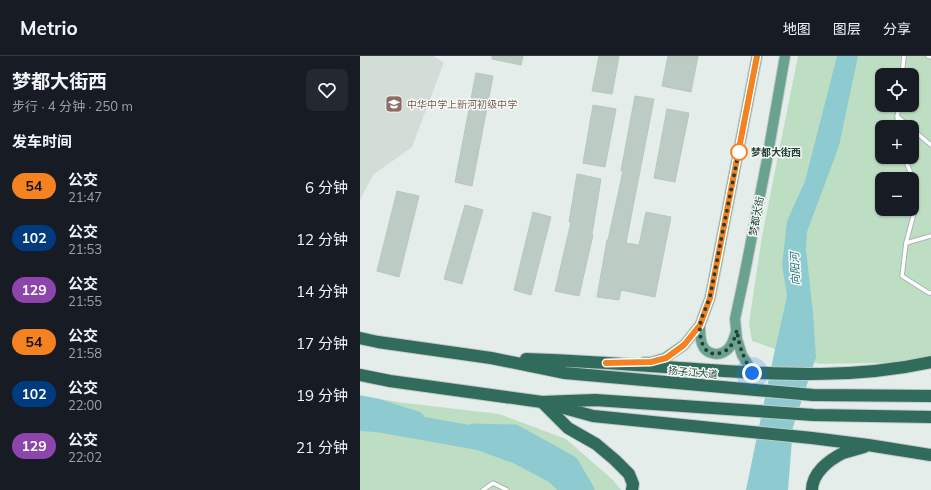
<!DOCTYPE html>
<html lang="zh">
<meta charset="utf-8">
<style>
body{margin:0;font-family:Mulish,"Noto Sans SC",sans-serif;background:#242831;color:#f1f3f6;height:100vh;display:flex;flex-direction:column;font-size:15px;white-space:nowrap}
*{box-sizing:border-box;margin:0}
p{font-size:13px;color:#9ea1a6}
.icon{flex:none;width:22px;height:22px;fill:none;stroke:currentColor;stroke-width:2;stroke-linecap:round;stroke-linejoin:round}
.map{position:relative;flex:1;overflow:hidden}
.details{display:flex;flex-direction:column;background:#171b24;width:360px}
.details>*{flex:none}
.badge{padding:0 8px;border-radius:13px;font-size:14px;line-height:26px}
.buttons{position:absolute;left:515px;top:12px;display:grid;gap:8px}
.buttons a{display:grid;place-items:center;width:44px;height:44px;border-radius:8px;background:#171b24;box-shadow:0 1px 3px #0004;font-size:20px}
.you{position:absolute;width:20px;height:20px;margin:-10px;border:3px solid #fff;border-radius:50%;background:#1a73e8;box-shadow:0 0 0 6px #1a73e833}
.map>.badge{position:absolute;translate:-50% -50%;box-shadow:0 0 0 2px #fff}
h2{padding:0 12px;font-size:15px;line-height:36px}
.round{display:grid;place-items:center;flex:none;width:42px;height:42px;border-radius:8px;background:#242831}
.overview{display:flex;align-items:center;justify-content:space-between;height:68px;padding:0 12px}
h1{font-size:19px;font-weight:700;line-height:30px}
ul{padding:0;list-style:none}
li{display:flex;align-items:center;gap:12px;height:52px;padding:0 12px}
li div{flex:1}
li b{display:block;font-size:15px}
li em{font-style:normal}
li .badge{min-width:44px;font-weight:700;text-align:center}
header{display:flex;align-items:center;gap:24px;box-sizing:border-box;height:56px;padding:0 20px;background:#171b24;border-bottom:1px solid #363941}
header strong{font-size:19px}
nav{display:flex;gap:22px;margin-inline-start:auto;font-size:14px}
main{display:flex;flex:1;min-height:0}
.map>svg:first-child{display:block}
</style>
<header>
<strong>Metrio</strong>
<nav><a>地图</a><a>图层</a><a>分享</a></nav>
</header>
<main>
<section class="details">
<div class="overview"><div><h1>梦都大街西</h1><p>步行 · 4 分钟 · 250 m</p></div><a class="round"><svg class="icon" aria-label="heart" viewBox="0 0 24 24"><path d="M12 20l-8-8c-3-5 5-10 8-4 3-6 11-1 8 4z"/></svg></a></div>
<h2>发车时间</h2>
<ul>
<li><span class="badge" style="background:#f58220;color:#111">54</span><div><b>公交</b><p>21:47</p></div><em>6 分钟</em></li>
<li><span class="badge" style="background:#003b80;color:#fff">102</span><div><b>公交</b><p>21:53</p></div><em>12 分钟</em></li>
<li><span class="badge" style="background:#8e44ad;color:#fff">129</span><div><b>公交</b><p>21:55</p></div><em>14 分钟</em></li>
<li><span class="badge" style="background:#f58220;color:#111">54</span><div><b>公交</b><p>21:58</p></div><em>17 分钟</em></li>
<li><span class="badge" style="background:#003b80;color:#fff">102</span><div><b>公交</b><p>22:00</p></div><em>19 分钟</em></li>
<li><span class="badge" style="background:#8e44ad;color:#fff">129</span><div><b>公交</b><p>22:02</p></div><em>21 分钟</em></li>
</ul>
</section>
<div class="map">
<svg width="571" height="434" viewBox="0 0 571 434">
<rect width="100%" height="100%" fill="#e4ede9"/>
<!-- built -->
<path fill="#d2ddd8" d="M0,0H73L84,6L52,91L13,119L0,144Z"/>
<!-- green -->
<path fill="#bedec4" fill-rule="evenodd" d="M438,0H571V306L459,308L392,285L389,267L402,180ZM522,19H552V49H522ZM522,71H552V101H522ZM522,123H552V153H522Z
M0,339L37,346L139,358L206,383L254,425L261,434H0Z"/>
<!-- water -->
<path fill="#8ecbd1" d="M477,0H498L479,90L447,176L446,193L453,257L456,301L433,371L428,434H386L414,298L427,240L422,209L427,165L445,125Z
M0,352L21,353L126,372L166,387L209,409L233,434H197L189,426L153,407L117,394L16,376L0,375Z"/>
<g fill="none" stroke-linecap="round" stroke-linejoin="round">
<!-- river -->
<path stroke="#8ecbd1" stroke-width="15" d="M0,347L16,350L57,363
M113,375L155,376L211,407L227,434"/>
</g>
<!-- building -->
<path fill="#bccbc4" stroke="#b7c7bf" d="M132,0H163L161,9L132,3Z
M239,0H259L252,38L232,35Z
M308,0H338L331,36L302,30Z
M116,17L133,20L112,130L95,126Z
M275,40L294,43L266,187L279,189L286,156L311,161L295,241L261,234L259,244L237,241L247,184H248L263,115H261Z
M233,49L256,53L245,111L223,107Z
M307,53L329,57L315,126L294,122Z
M217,118L241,123L232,178L233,179L219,240L195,235L211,166H209Z
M37,135L59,140L39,221L17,215Z
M105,149L123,154L102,228L84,223Z
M173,156L191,161L171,239L154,234Z"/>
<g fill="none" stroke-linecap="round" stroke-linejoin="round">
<!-- lane casing -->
<g stroke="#a7b5b0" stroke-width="5.5">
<path id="lane" d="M568,0L571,1
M542,19L544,0
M537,60L550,71
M537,71L538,49
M552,73L571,89
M544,101L550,115L551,123
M552,135L554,157L546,187L542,220L569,237H571
M546,187L571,180
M123,434L133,427L147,434"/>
</g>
<!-- primary casing -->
<g stroke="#c2c9c7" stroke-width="12">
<path id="primary" d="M340,269C340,276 340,282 342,288C346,299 360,301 368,293C373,288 374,281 376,276
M284,306H291L305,302L324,289L340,269L350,242L397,0
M393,317L382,299L377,283L375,263L384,221L406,109L425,0"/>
</g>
<!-- highway casing -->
<g stroke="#c2c9c7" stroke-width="14">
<path id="highway" d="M0,282L18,286L131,302L205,317L453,339L571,340
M166,303C227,305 289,310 350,314C425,319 498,322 571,306
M0,319L30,325L182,346L235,344L454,359L571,361
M183,347L208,372L236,388L255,404L269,418L273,428L272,434
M193,349L233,360L452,382L508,389L571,399
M452,434C452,417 469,404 483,397C490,395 497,393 504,391"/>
</g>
<!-- lane -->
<use href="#lane" stroke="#fff" stroke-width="3.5"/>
<!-- primary -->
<use href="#primary" stroke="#6aa290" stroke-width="10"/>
<!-- highway -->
<use href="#highway" stroke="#306b5b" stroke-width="12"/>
</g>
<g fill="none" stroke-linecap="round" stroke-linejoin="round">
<!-- line casing -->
<g stroke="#fff" stroke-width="9">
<path id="line" d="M246,307L291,306L306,302L324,289L340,269L350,242L397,0"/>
</g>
<!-- line -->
<use href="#line" stroke="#f58220" stroke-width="6"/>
<!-- walk -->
<path stroke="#243f36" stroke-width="4" stroke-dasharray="0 7.2" d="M379,96L380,90C370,139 360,188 351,236C349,247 340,262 340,271C339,283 344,302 360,297C362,296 366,295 368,293C373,289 375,280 377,274C379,292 384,302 392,317"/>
</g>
<!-- icons -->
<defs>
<g id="school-square" transform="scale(0.9)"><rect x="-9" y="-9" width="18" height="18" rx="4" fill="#8d6e63" stroke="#f5faf7"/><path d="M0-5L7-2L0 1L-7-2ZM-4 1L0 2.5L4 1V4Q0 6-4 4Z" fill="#fff"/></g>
</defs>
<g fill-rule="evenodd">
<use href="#school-square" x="34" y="48"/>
</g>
<!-- markers -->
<circle fill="#fff" stroke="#f58220" stroke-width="2" cx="379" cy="96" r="8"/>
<g text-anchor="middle" stroke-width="3" stroke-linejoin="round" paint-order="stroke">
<!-- education labels -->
<g font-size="10" fill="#785e54" stroke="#f5faf7" text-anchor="start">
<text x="47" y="52">中华中学上新河初级中学</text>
</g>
<!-- stop labels -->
<g font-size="10" font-weight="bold" fill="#243f36" stroke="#f5faf7" text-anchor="start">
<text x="391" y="100">梦都大街西</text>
</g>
<!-- street labels -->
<g font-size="10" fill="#243f36" stroke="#f5faf7">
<text transform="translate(396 160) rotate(-79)" y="4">梦都大街</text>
<text transform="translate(333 316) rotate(5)" y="4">扬子江大道</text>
</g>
<!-- water labels -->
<g font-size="11" font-style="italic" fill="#1e707a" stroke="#f5faf7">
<text transform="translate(435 213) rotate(-92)" y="4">向阳河</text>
</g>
</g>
</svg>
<div class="buttons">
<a><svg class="icon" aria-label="locate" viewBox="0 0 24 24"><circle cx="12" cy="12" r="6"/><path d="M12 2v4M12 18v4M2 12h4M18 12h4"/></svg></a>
<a>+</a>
<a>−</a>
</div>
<div class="you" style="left:392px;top:317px"></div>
</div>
</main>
